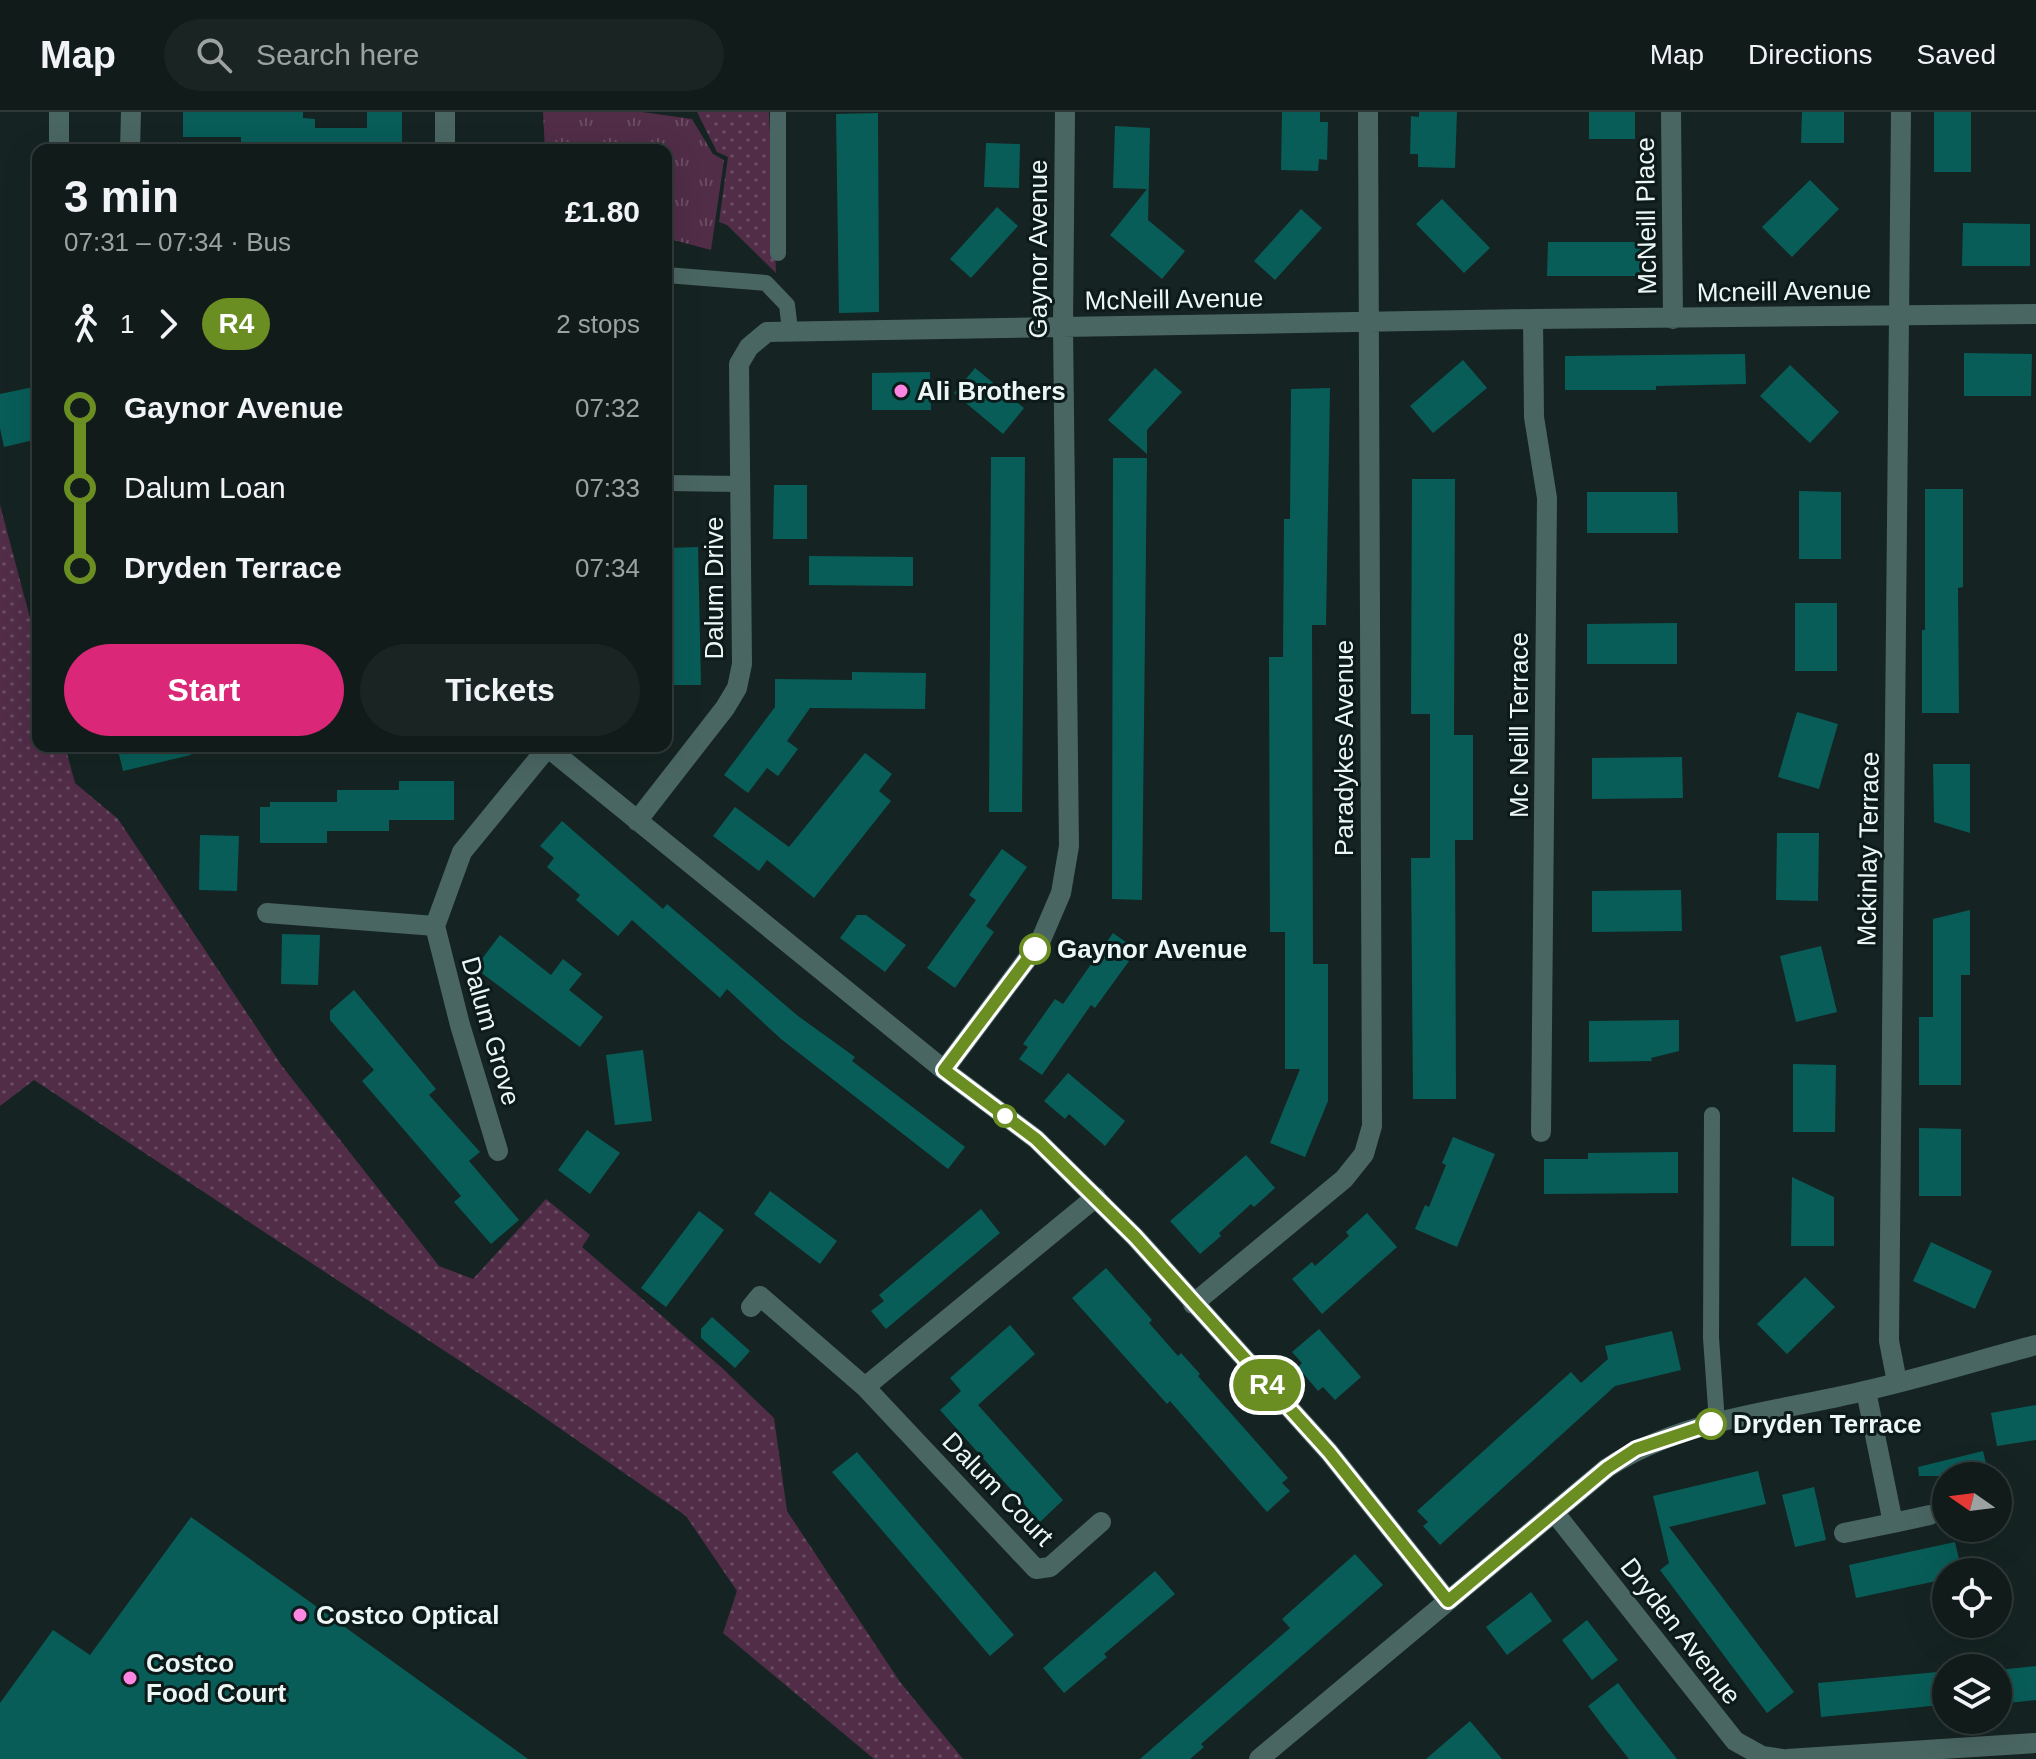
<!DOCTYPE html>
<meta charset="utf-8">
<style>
body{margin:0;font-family:Arial,sans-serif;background:#192423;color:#f1f3f6;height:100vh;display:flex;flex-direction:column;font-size:30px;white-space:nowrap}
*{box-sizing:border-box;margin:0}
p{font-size:26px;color:#9ca1a2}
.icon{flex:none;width:44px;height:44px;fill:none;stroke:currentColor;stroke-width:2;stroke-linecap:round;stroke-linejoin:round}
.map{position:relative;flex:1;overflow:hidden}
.side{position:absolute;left:32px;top:32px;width:640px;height:608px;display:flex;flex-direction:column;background:#101b1a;border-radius:16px;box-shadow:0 8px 32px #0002,0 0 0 2px #303939}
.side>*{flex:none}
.badge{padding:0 16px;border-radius:26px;font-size:28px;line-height:52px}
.needle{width:52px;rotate:284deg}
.controls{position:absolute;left:1932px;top:1350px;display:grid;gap:16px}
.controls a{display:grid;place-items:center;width:80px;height:80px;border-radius:50%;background:#101b1a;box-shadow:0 8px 32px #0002,0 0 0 2px #303939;font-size:40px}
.map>.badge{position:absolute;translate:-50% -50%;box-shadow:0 0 0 4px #fff}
.legs{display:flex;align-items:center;gap:12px;height:88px;padding:0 32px;font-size:26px}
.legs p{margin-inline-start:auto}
.summary{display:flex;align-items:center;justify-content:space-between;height:136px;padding:0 32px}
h1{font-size:44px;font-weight:800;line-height:60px}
.primary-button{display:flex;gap:16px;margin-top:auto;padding:16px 32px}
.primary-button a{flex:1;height:92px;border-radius:48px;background:#db2777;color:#fff;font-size:32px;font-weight:800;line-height:92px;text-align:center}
.primary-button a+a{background:#192423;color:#f1f3f6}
ul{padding:0 32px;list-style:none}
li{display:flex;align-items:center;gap:28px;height:80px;font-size:30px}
li i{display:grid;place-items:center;width:12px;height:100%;margin:0 10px;background:currentColor}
li i::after{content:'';width:20px;height:20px;margin:-10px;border:6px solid;border-radius:50%;background:#101b1a}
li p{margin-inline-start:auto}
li:first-child i{background:linear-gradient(#0000 50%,currentColor 0)}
li:last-child i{background:linear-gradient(currentColor 50%,#0000 0)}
header{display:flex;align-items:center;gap:48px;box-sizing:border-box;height:112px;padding:0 40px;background:#101b1a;border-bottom:2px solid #303939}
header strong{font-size:38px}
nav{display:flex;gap:44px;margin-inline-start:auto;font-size:28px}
.search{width:560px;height:72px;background:#192423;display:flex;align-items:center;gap:20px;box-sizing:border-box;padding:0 28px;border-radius:44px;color:#9ca1a2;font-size:30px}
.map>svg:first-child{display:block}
</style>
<header>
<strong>Map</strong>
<div class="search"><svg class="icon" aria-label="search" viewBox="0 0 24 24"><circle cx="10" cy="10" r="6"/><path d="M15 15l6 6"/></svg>Search here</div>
<nav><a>Map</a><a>Directions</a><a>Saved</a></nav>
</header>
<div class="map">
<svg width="2036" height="1647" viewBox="0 0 2036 1647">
<defs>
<pattern id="grass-dots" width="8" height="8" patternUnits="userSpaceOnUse" patternTransform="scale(2)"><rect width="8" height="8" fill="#512d48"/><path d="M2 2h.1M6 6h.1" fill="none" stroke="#6a4c63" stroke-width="1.8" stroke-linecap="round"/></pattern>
<pattern id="park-tufts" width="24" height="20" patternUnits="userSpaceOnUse" patternTransform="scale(2)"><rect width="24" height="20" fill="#512d48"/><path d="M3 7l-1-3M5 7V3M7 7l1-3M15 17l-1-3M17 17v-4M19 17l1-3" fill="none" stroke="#6a4c63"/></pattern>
</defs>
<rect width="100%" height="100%" fill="#152422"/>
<!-- grass -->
<path fill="url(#grass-dots)" d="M697,0H769L776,161L727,113L719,110L728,45L717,40Z
M0,393L38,536V634H65L75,671L118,707L282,954L439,1154L473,1167L546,1087L590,1123L582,1135L721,1255L774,1306L787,1399L900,1570L963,1647H874L723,1521L737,1479L686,1404L522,1290L34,968L0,994Z"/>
<!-- park -->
<path fill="url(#park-tufts)" d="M543,0H642L692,7L713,42L724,48L711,138L666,126V38H545Z"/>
<!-- building -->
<path fill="#085d58" d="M183,0H303V6L315,7V16H367V0H402V38H315V34H241V25H183Z
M1282,0H1320V10H1328L1327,48L1319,47L1318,59L1281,58Z
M1419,0H1457L1455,56L1418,55V42H1410L1411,4L1419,5Z
M1589,0H1635V27H1589Z
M1802,0H1844V31H1801Z
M1934,0H1971V60H1934Z
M878,1L879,200L839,201L836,2Z
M1115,14L1150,16L1148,108L1185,139L1162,167L1110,123L1147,77L1113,76Z
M986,31L1020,32L1019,76L984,75Z
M1810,68L1839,97L1792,145L1762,115Z
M1442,87L1490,136L1464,161L1416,112Z
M997,95L1018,114L971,166L950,147Z
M1301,97L1322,116L1275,168L1254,149Z
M1963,111L2030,112V154H1962Z
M1548,130H1641L1640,164H1547Z
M1964,241L2032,242L2031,284H1964Z
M1745,242L1746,272L1656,274V278H1565V244Z
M1463,248L1487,276L1433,321L1410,294Z
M1790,253L1839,300L1810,331L1760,284Z
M975,256L1024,296L1003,322L954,281Z
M1155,256L1182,280L1147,318V342L1108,308Z
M930,260L931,298H872V261Z
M38,274V327L4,335L0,316V282Z
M1330,276L1326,513H1312L1313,852H1328V989L1305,1045L1270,1031L1300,957H1285V820H1270L1269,545H1283L1284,407H1290L1291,277Z
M991,345H1025L1022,700H989Z
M1113,346H1147L1142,788L1112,787Z
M1412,367H1455L1454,623H1473V728H1455L1456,987H1413L1411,746H1430V602H1411Z
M774,373H807V427H773Z
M1925,377H1963V475L1958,476L1959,601H1922V518H1925Z
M1799,379L1841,380V447H1799Z
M1587,380H1677L1678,421H1587Z
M698,435L701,573H668L666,436Z
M809,444L913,445V474L809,473Z
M1795,491H1837V559H1795Z
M1677,511V552H1587V512Z
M852,560L926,561L925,597L810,596L787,629L798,637L778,664L767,656L748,681L724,663L775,595V567L852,568Z
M1797,600L1838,612L1819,677L1778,665Z
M117,634H190L191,643L123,659Z
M865,641L892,662L879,679L891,689L814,786L767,748L759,759L713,724L735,695L789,735Z
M1682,645L1683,686L1592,687V646Z
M1933,652H1970V721L1934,710Z
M399,669H454V708H389V719H327V731H260V695H270V690H337V678H399Z
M562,709L663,797L667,792L798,904L855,945L852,949L965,1035L948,1057L781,927L727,877L720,886L632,808L618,824L576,788L580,783L547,755L554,746L540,734Z
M1777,721H1819L1818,789L1776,788Z
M200,723L239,724L237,779L199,778Z
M1002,737L1027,755L986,814L994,820L955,876L927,856L976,788L969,783Z
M1681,778L1682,819L1592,820V779Z
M1970,798V863H1961V973H1919V905H1933V807Z
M857,803H866L906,833L885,860L840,826Z
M1113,821L1137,838L1095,896L1091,893L1042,963L1019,947L1028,935L1023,932L1055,887L1063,892Z
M282,822L320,823L318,873L281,872Z
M500,823L551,863L563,847L582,862L569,878L603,905L580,935L475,856Z
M1821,834L1837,900L1796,910L1780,844Z
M354,878L436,977L429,983L480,1040L469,1049L519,1108L491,1132L454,1090L461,1084L362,969L374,958L330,908V899Z
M1679,908V939L1651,946L1652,949L1589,950V909Z
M643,938L652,1009L615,1013L606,943Z
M1793,952L1836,953L1835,1020H1793Z
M1068,961L1125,1009L1105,1034L1069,1002L1065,1007L1044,989Z
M1919,1016L1961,1017V1084H1919Z
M587,1018L620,1041L590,1082L558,1058Z
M1453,1025L1495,1042L1457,1135L1415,1117L1425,1093L1429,1095L1446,1053L1442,1051Z
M1678,1040V1081L1544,1082V1047H1588V1041Z
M1246,1043L1275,1076L1254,1095L1251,1092L1219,1121L1221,1124L1200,1142L1170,1109Z
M1792,1065L1834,1085V1134H1791Z
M770,1079L837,1129L820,1152L754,1102Z
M981,1097L1000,1121L886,1217L871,1199L884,1189L879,1183Z
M699,1099L724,1118L666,1195L641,1176Z
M1367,1101L1397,1135L1322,1202L1292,1167L1312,1150L1315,1154L1349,1124L1346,1120Z
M1931,1130L1992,1159L1975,1197L1913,1169Z
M1106,1156L1152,1208L1149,1211L1178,1244L1181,1241L1200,1262L1198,1264L1288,1366L1282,1371L1290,1379L1267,1400L1170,1289L1167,1292L1072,1186Z
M1805,1165L1835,1195L1787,1242L1757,1212Z
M712,1205L750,1239L735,1256L701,1226V1217Z
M1010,1213L1035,1242L978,1293L1063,1388L1040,1410L940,1298L961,1279L950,1266Z
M1319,1217L1361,1265L1335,1288L1323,1275L1318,1279L1298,1255L1302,1251L1292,1240Z
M1672,1219L1681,1258L1615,1274L1440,1433L1423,1414L1428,1410L1417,1399L1571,1260L1581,1271L1608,1247L1605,1234Z
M2036,1293V1328L1997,1334L1991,1301Z
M1983,1339L1989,1364H1919L1918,1355Z
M857,1340L1014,1523L990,1544L832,1360Z
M1758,1359L1766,1392L1669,1415L1794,1580L1767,1601L1660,1458L1669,1451L1653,1384Z
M1814,1375L1826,1428L1795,1435L1782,1383Z
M191,1405L306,1487L528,1647H0V1591L53,1518L90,1543Z
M1955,1430L1962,1460H1946V1467L1856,1486L1849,1453Z
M1355,1442L1383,1473L1201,1632L1204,1635L1190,1647H1140L1290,1516L1282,1507Z
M1155,1459L1175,1482L1104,1542L1107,1545L1064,1581L1043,1556Z
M1531,1480L1552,1509L1507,1543L1486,1515Z
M1587,1508L1618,1548L1592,1568L1562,1528Z
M2036,1554V1588L1998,1592V1558Z
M1938,1560L1941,1593L1821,1605L1818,1571Z
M1618,1571L1636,1595L1677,1647H1629L1606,1618L1588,1594Z
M1470,1609L1502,1647H1426Z"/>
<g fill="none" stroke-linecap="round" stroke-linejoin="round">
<!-- lane -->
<path stroke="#4a6663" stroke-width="16" d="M778,141V0
M666,163L766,171L787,193L790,218
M666,371L739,372
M1712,1003L1711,1226L1717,1310"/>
<!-- street -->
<path stroke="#4a6663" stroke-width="20" d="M59,0V38
M1671,0L1673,207
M130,38L131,0
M445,38V0
M1533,207L1534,305L1547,386L1541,1020
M546,634L944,958L1036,1027L1135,1125L1329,1340L1448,1489
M637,709L725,596L737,576L742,552L739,252L749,235L767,220L1533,207L2036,202
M267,801L435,814
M944,958L1040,830L1061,781L1069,734L1063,214L1065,0
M498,1039L460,913L435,814L462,740L548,635
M1193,1192L1344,1067L1364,1042L1372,1014L1368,0
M751,1195L760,1184L865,1275L1036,1457L1050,1455L1101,1410
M1897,1270L1889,1229L1901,0
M865,1275L1096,1085
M1554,1400L1735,1629L1762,1644L1782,1647
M1893,1411L1930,1403
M1844,1421L1893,1411L1866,1279
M1259,1647L1607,1356C1683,1306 1778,1300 1864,1279C1922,1266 1979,1248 2036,1233
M1787,1647L2036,1631"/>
</g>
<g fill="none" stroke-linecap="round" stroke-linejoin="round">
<!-- line-1 casing -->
<g stroke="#fff" stroke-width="18">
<path id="line-1" d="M1035,837L944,958L1036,1027L1135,1125L1329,1340L1448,1489L1607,1356L1636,1337L1711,1312"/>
</g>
<!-- line-1 -->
<use href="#line-1" stroke="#6b8e23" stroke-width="12"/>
</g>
<!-- markers -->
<g fill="#fd86e2" stroke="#0c1a19" stroke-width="3">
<circle cx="901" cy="279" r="8"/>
<circle cx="300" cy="1503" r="8"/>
<circle cx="130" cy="1566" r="8"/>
</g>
<g fill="#fff" stroke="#6b8e23" stroke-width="4">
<circle cx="1035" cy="837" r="14"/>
<circle cx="1005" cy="1004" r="10"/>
<circle cx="1711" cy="1312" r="14"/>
</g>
<g text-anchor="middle" stroke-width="6" stroke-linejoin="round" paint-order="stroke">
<!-- street labels -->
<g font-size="26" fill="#ecf6f5" stroke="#0c1a19">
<text transform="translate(1646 104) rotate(-91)" y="9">McNeill Place</text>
<text transform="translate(1038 137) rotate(-90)" y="9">Gaynor Avenue</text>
<text transform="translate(1784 179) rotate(-1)" y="9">Mcneill Avenue</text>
<text transform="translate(1174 187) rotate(-1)" y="9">McNeill Avenue</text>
<text transform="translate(714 476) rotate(-90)" y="9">Dalum Drive</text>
<text transform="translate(1519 613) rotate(-90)" y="9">Mc Neill Terrace</text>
<text transform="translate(1344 636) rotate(-90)" y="9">Paradykes Avenue</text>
<text transform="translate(1868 737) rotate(-89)" y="9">Mckinlay Terrace</text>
<text transform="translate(491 919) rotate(74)" y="9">Dalum Grove</text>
<text transform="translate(998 1377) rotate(46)" y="9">Dalum Court</text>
<text transform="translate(1681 1519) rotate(52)" y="9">Dryden Avenue</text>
</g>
<!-- poi labels -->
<g font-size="26" font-weight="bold" fill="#ecf6f5" stroke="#0c1a19" text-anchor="start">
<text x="917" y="288">Ali Brothers</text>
<text x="316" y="1512">Costco Optical</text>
<text x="146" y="1560">Costco<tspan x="146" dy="30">Food Court</tspan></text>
</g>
<!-- stop labels -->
<g font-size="26" font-weight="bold" fill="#ecf6f5" stroke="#0c1a19" text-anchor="start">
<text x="1057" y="846">Gaynor Avenue</text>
<text x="1733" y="1321">Dryden Terrace</text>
</g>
</g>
</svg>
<div class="controls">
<a><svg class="needle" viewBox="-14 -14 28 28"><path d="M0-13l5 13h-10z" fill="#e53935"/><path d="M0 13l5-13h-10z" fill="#9ca1a2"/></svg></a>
<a><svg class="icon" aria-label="locate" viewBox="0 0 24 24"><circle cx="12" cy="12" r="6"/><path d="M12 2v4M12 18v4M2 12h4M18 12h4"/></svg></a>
<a><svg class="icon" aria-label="layers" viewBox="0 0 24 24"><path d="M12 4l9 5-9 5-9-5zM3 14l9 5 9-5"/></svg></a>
</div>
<b class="badge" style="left:1267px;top:1273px;background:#6b8e23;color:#fff">R4</b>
<section class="side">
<div class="summary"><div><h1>3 min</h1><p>07:31 – 07:34 · Bus</p></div><b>£1.80</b></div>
<div class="legs"><svg class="icon" aria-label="walk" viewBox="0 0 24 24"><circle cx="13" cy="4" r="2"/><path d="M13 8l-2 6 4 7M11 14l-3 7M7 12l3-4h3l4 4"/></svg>1<svg class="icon" aria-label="forward" viewBox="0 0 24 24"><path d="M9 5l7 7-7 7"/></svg><b class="badge" style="background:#6b8e23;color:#fff">R4</b><p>2 stops</p></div>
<ul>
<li><i style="color:#6b8e23"></i><b>Gaynor Avenue</b><p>07:32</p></li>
<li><i style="color:#6b8e23"></i><span>Dalum Loan</span><p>07:33</p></li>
<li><i style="color:#6b8e23"></i><b>Dryden Terrace</b><p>07:34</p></li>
</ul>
<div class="primary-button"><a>Start</a><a>Tickets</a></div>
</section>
</div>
